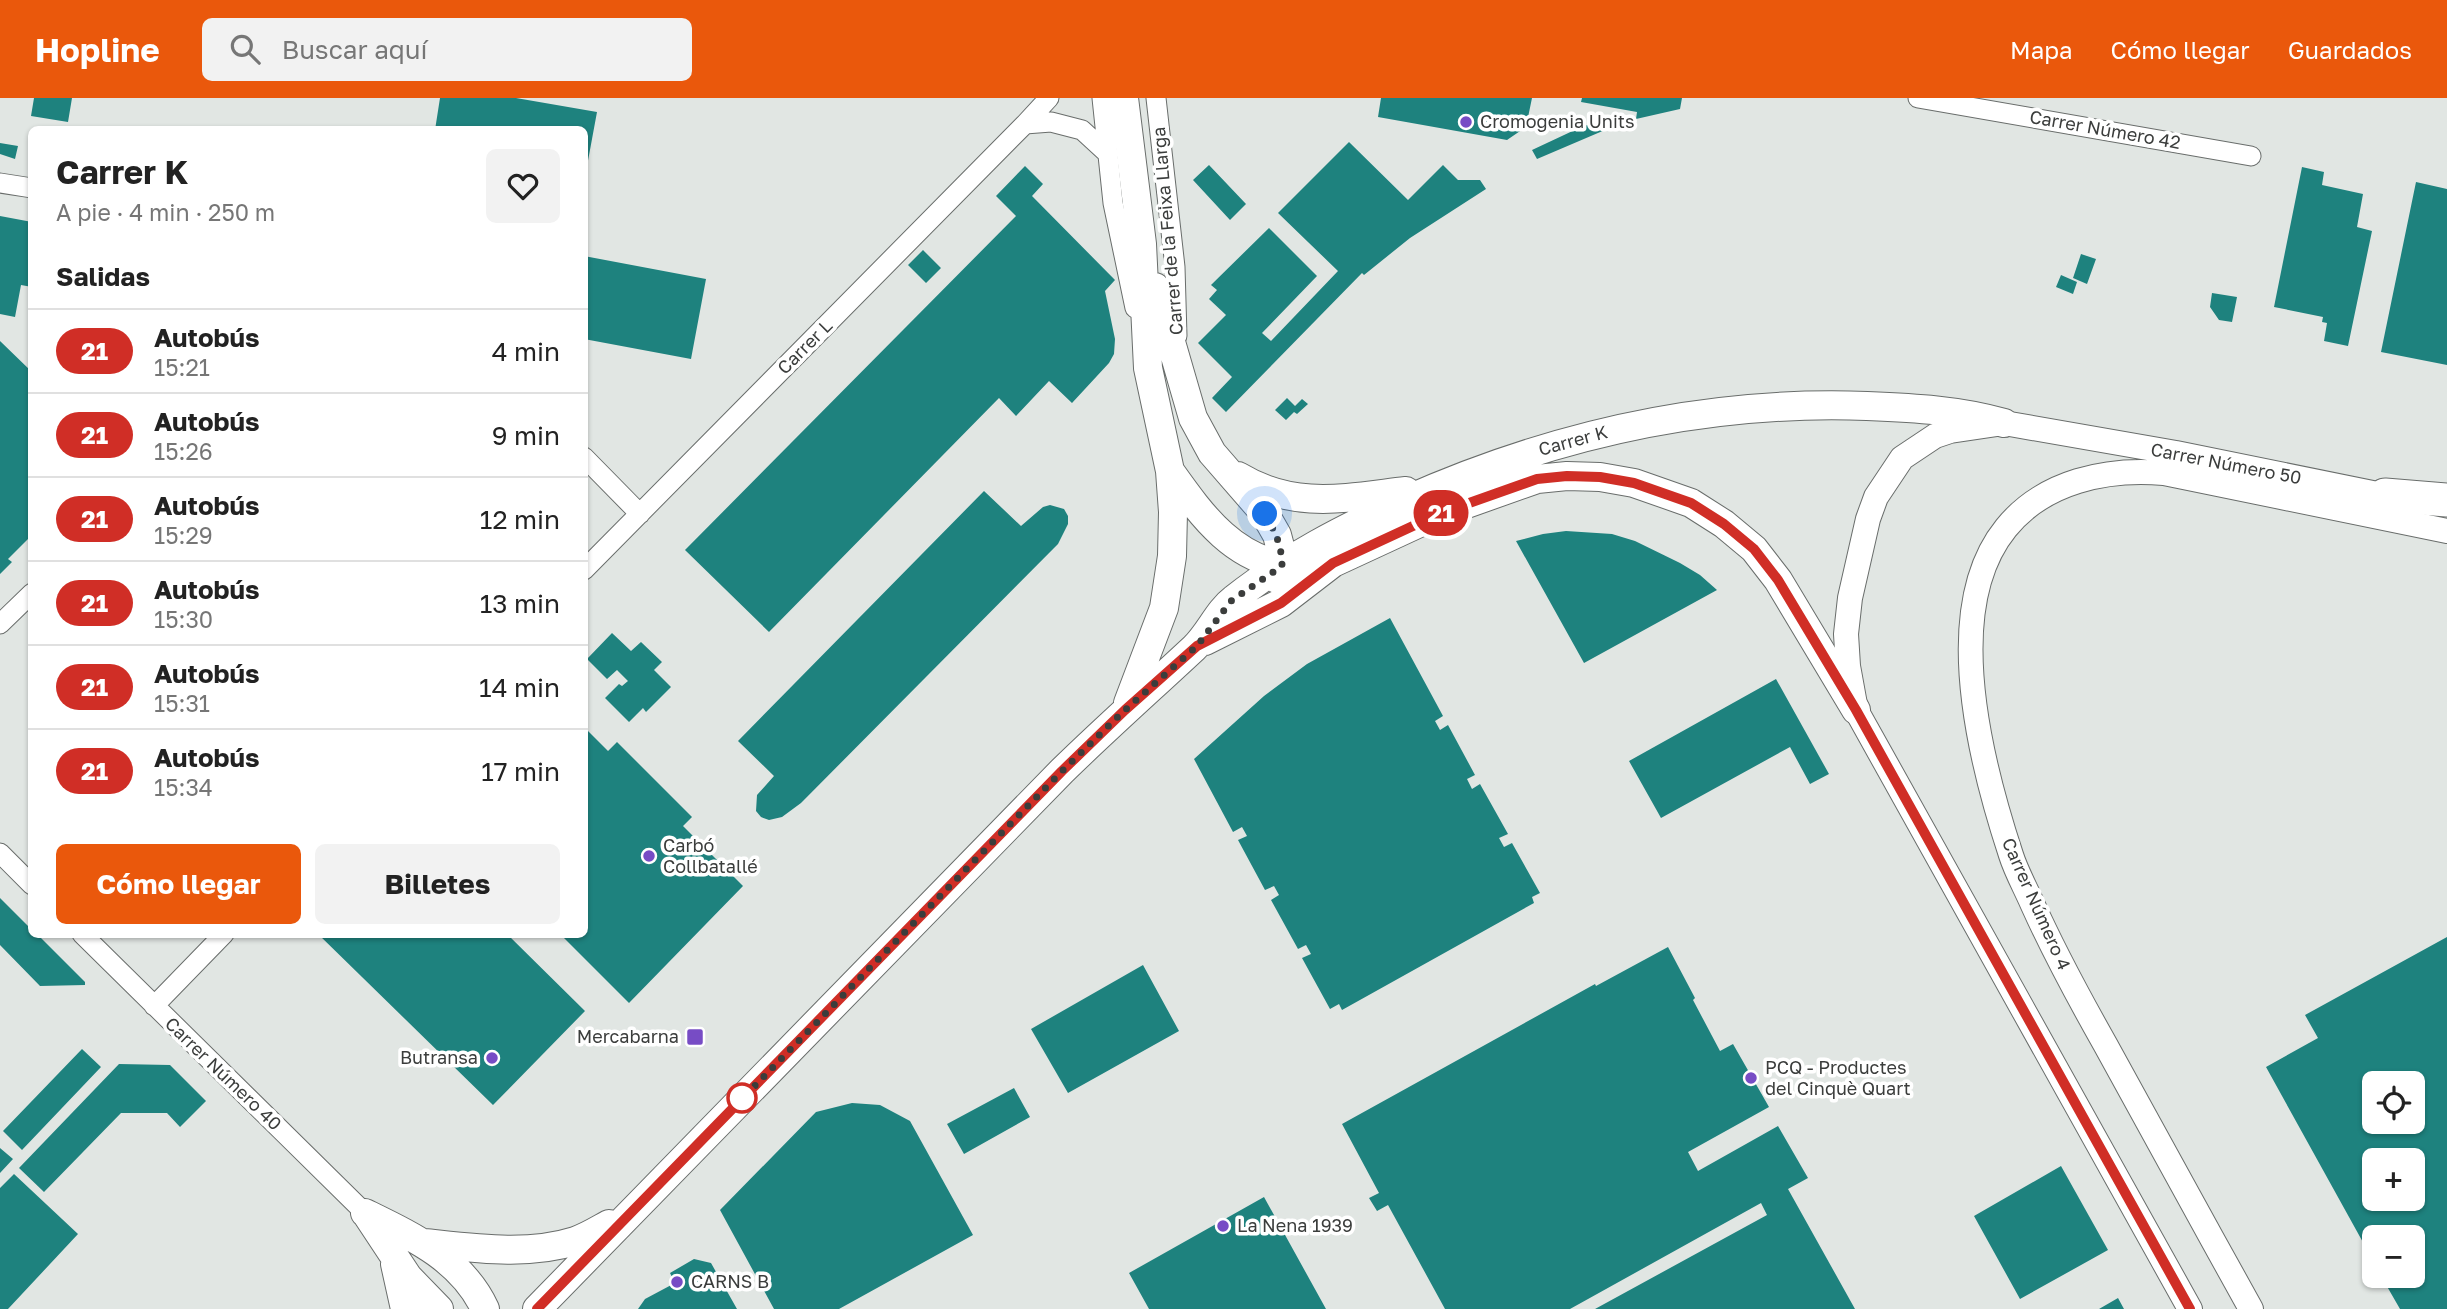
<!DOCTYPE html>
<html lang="es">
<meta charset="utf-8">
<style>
body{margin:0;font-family:"Golos Text",sans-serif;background:#f2f2f2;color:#222;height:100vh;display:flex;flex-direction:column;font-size:26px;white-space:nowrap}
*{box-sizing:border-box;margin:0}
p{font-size:23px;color:#767676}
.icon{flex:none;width:38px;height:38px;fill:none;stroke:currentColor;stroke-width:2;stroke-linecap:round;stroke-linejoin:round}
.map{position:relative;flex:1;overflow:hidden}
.sheet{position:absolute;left:28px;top:28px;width:560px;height:812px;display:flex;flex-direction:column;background:#fff;border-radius:10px;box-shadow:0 2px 5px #0004}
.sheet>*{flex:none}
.badge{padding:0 14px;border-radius:23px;font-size:24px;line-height:46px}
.fabs{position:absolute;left:2362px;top:973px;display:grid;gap:14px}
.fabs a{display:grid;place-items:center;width:63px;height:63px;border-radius:10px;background:#fff;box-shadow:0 2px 5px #0004;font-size:35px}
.you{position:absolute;width:35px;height:35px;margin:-18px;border:5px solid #fff;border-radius:50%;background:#1a73e8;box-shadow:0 0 0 10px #1a73e833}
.map>.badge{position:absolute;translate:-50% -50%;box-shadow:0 0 0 4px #fff}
h2{padding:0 28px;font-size:26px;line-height:63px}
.round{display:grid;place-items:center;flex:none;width:74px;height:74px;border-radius:10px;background:#f2f2f2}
.overview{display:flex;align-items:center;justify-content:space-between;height:119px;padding:0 28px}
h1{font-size:33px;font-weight:700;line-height:52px}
.action{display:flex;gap:14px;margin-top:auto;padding:14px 28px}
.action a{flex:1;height:80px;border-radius:10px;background:#ea580c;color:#fff;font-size:28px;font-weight:700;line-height:80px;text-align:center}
.action a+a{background:#f2f2f2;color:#222}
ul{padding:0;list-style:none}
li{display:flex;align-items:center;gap:21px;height:84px;padding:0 28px;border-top:2px solid #e0e0e0}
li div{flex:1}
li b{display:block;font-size:26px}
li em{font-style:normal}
li .badge{min-width:77px;font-weight:700;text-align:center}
header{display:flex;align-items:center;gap:42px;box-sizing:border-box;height:98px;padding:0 35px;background:#ea580c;color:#fff}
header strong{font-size:33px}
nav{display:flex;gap:38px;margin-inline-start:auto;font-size:24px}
.search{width:490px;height:63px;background:#f2f2f2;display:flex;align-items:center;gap:18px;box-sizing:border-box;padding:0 24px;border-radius:10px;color:#767676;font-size:26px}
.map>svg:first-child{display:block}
</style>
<header>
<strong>Hopline</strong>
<div class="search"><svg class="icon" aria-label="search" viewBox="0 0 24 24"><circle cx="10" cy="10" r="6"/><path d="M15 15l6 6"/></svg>Buscar aquí</div>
<nav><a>Mapa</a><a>Cómo llegar</a><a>Guardados</a></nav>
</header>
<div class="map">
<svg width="2447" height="1211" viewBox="0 0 2447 1211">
<rect width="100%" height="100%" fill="#e1e6e3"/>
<!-- building -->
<path fill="#1e827e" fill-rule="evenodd" d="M34,0H72L68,24L31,18Z
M440,0H516L597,14L587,68L584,67V32H435Z
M1381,0H1532L1526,29L1507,42L1378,19Z
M1582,0H1682L1680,11L1636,21L1637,14L1581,4Z
M1609,19L1612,29L1537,61L1532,52L1579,30Z
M1349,44L1408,102L1443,67L1458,82H1480L1486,91L1410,140L1364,177L1362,175L1226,314L1212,300L1232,279L1198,245L1226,217L1209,201L1217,192L1211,187L1269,130L1317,178L1262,235L1271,243L1338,173L1278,115Z
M0,45L18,48L15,61L0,56Z
M1209,67L1246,106L1230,122L1193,82Z
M1025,68L1043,86L1032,98L1115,182L1105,193L1115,241L1114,256L1109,265L1072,305L1049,283L1016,318L999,300L769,534L685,452L1016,118L996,98Z
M2302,69L2324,74L2322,87L2363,96L2357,129L2372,133L2348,248L2324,243L2327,225L2322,224L2323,219L2274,209Z
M2416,84L2447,91V267L2381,254Z
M0,118L32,124L28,148L32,149V189L21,187L15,219L0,216Z
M923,152L941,170L926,185L908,167Z
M2081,156L2096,161L2087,186L2073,180Z
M584,158L706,181L691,261L584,241Z
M2061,177L2077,184L2073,196L2056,189Z
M2212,195L2237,199L2232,224L2219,222L2210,209Z
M0,243L32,274V437L8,461L12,464L0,476Z
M1287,300L1295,308L1302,301L1308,306L1297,316L1294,314L1286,322L1275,312Z
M984,393L1021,428L1043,409L1050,407L1064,411L1068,418V426L1058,446L801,705L782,719L769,722L761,719L756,713L757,697L774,678L738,643Z
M1566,433L1612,436L1635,443L1680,465L1700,477L1717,492L1584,565L1516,443L1543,436Z
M1390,520L1443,618L1435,623L1440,632L1448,627L1475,677L1467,681L1472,691L1480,686L1508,736L1499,740L1504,749L1512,745L1540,795L1532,799L1534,805L1342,912L1339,906L1330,911L1302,860L1311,856L1306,847L1298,851L1271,802L1279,797L1274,788L1265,792L1238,742L1247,738L1242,729L1233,734L1194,661L1264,598L1307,566Z
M612,535L631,553L641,544L662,564L654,572L671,589L646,614L643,610L629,624L605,600L619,586L622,588L628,583L617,572L607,581L587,561Z
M1776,581L1829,676L1810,686L1790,649L1661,720L1629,663Z
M584,629L608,653L617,644L692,719L683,728L743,788L629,905L560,836H584Z
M0,800L32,832V836H37L85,884V887L40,888L0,847Z
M318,836H507L585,913L493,1007Z
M2447,839V1211H2400L2381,1178H2413V1139H2375V1166L2266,969L2318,940L2305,917ZM2375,985H2413V1024H2375ZM2375,1062H2413V1101H2375Z
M1668,849L1695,900L1693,902L1720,953L1733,946L1769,1009L1688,1054L1698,1073L1778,1028L1808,1080L1788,1091L1855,1211H1595L1767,1117L1761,1105L1570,1211H1445L1388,1107L1377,1113L1369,1100L1379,1095L1342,1026L1595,886L1596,888Z
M1143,867L1179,933L1068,995L1031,931Z
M82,951L101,969L22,1052L3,1033Z
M119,966L170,967L206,1003L180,1029L167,1015H121L44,1094L19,1070Z
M1014,990L1030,1019L964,1056L947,1026Z
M852,1005L880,1007L910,1023L973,1137L839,1211H774L720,1112L816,1014Z
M0,1050L13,1061L0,1075Z
M2061,1068L2108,1152L2020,1201L1974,1118Z
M14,1076L78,1136L8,1211H0V1090Z
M1264,1099L1326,1211H1149L1129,1175Z
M694,1161L711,1165L737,1211H638L645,1201L675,1185L670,1175Z
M2118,1200L2124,1211H2099Z"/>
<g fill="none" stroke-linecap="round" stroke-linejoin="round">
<!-- minor casing -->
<g stroke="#696d6b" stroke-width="21">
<path id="minor" d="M1102,0L1113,105L1135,210
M1156,0L1175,169L1177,238
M1918,0L2251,58
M1025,26L1051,24L1082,32L1107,55
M0,85L32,90
M584,359L640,416
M584,472L1025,26L1049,0
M0,526L32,495
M0,755L32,787
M82,836L365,1115
M154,908L224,836"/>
</g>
<!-- tertiary casing -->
<g stroke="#696d6b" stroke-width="26">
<path id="tertiary" d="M2190,1211L1856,612L1848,568L1846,536L1850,500L1868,421L1876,399L1902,360L1935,338L1950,333L2004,325L2176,355L2402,401
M2251,1211C2202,1123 2154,1035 2105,946C2079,900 2054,854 2032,805C2025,789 2016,773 2011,757C1981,666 1940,511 2006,430C2044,383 2107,370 2164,375L2447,433"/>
</g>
<!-- secondary casing -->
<g stroke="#696d6b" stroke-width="30">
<path id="secondary" d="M1124,0L1142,146L1148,270L1170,373L1173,414L1172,458L1164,510L1128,605
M1155,189L1193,320L1212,355L1265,416L1277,437L1282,456V468L1277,481
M1170,373C1202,418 1235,465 1296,469
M1238,378C1294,412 1345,400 1406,393
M1205,543L1281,505L1333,465L1441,415L1537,381L1567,378L1600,379L1634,385L1691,405L1724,426L1754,451L1778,482L1856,612
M365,1115C412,1138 462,1161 485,1211
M367,1117L408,1179L439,1211
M424,1145C473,1150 528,1158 575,1143C587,1139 598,1132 609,1126
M395,1166L405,1211
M537,1211L1062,673C1105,631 1150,591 1194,550C1209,536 1218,513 1234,501C1286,460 1344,430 1404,403C1550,338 1707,302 1867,308C1914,310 1959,312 2004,325"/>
</g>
<!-- trunk casing -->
<g stroke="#696d6b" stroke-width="35">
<path id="trunk" d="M2385,397L2447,402"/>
</g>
<!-- minor -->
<use href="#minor" stroke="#fff" stroke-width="19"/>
<!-- tertiary -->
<use href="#tertiary" stroke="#fff" stroke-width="24"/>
<!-- secondary -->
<use href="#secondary" stroke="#fff" stroke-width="28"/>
<!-- trunk -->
<use href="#trunk" stroke="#fff" stroke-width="33"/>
</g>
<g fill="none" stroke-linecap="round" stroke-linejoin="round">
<!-- line casing -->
<g stroke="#fff" stroke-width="16">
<path id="line" d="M537,1211L1062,673L1125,612L1197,548L1281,505L1333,465L1441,415L1537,381L1567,378L1600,379L1634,385L1691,405L1724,426L1754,451L1778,482L1856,612L2190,1211"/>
</g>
<!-- line -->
<use href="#line" stroke="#d02e26" stroke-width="10"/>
<!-- walk -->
<path stroke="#3b3d3c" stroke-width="7" stroke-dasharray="0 12.6" d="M742,1000L740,1003L1062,673L1125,612L1197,548L1231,503L1282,468C1282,448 1275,433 1265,416"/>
</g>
<!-- markers -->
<g fill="#774cc5" stroke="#fff" stroke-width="2.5">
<circle cx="1466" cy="24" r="7"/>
<circle cx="649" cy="758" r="7"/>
<rect x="686" y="930" width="18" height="18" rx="3.5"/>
<circle cx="492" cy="960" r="7"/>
<circle cx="1751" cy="980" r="7"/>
<circle cx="1223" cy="1128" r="7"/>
<circle cx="677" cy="1184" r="7"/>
</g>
<circle fill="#fff" stroke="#d02e26" stroke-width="3.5" cx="742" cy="1000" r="14"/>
<g text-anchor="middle" stroke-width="7" stroke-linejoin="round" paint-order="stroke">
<!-- poi labels -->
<g font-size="18" fill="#3b3d3c" stroke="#fff" text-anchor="start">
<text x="1480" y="30">Cromogenia Units</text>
<text x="663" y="754">Carbó<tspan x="663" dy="21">Collbatallé</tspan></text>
<text x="679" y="945" text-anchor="end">Mercabarna</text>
<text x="478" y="966" text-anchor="end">Butransa</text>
<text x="1765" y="976">PCQ - Productes<tspan x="1765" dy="21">del Cinquè Quart</tspan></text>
<text x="1237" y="1134">La Nena 1939</text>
<text x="691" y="1190">CARNS B</text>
</g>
<!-- street labels -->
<g font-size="18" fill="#3b3d3c" stroke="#fff">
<text transform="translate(2105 32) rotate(10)" y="6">Carrer Número 42</text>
<text transform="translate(1168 133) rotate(-95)" y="6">Carrer de la Feixa Llarga</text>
<text transform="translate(805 249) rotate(-45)" y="6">Carrer L</text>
<text transform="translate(1573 343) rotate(-15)" y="6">Carrer K</text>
<text transform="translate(2226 366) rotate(11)" y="6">Carrer Número 50</text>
<text transform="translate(2036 806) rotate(66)" y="6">Carrer Número 4</text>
<text transform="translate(223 976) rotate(44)" y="6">Carrer Número 40</text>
</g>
</g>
</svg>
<div class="fabs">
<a><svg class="icon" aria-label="locate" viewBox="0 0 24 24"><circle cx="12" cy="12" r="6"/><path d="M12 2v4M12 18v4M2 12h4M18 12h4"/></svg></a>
<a>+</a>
<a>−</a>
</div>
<div class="you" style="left:1265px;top:416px"></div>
<b class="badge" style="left:1441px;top:415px;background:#d02e26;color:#fff">21</b>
<section class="sheet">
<div class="overview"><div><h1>Carrer K</h1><p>A pie · 4 min · 250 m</p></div><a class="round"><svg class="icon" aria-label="heart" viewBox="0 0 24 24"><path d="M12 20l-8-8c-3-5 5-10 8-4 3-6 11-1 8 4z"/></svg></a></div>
<h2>Salidas</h2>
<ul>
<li><span class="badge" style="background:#d02e26;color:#fff">21</span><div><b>Autobús</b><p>15:21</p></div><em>4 min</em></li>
<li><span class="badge" style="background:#d02e26;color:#fff">21</span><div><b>Autobús</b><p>15:26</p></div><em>9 min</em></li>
<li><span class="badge" style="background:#d02e26;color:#fff">21</span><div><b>Autobús</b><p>15:29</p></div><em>12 min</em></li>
<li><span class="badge" style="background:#d02e26;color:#fff">21</span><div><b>Autobús</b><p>15:30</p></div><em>13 min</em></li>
<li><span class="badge" style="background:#d02e26;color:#fff">21</span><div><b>Autobús</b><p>15:31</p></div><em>14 min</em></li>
<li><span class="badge" style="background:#d02e26;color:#fff">21</span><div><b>Autobús</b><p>15:34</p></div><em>17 min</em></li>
</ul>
<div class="action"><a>Cómo llegar</a><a>Billetes</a></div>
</section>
</div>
